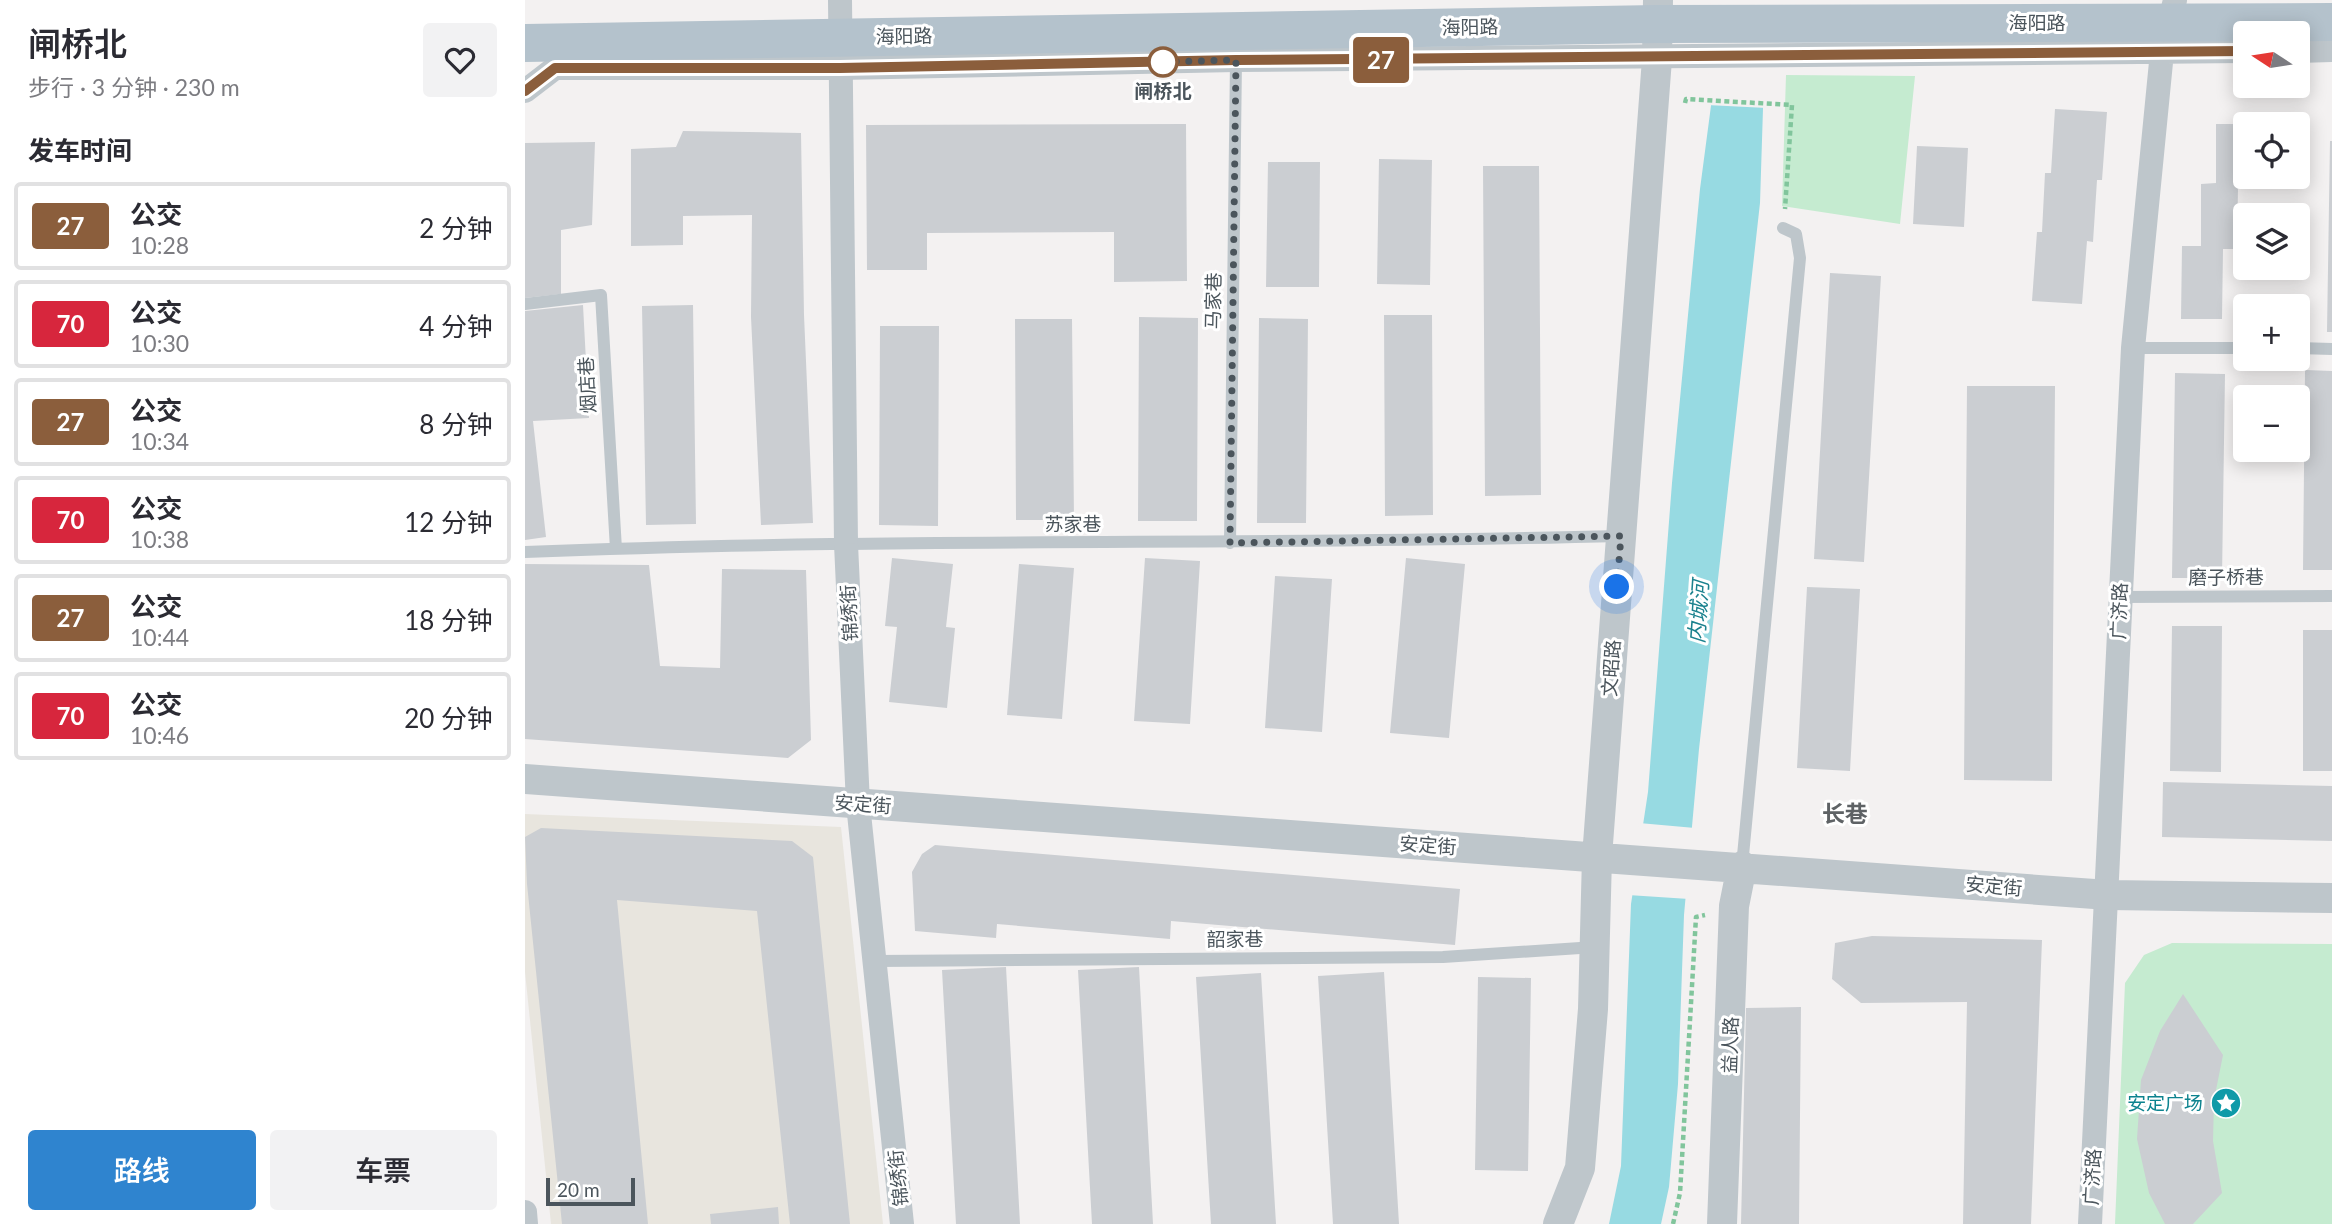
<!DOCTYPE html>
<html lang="zh">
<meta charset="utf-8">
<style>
body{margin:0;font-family:Lato,"Noto Sans SC",sans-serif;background:#f2f2f3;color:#2b2b33;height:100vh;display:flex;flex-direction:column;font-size:26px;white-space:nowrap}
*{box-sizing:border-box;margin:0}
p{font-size:23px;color:#7c7c81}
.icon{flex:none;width:38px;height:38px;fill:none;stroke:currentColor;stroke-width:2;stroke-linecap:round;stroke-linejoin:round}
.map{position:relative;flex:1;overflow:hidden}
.details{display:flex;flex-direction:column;background:#fff;width:525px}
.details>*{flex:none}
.badge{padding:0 14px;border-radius:5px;font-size:24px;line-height:46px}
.needle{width:46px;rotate:282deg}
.tools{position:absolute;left:1708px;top:21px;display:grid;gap:14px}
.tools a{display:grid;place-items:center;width:77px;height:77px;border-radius:7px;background:#fff;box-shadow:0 4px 18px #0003;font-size:35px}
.scale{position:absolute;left:21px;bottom:18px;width:89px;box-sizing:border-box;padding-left:7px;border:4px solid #4b555c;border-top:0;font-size:19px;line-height:24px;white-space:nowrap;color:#4b555c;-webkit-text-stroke:5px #fff;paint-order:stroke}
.you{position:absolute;width:35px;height:35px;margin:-18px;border:5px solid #fff;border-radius:50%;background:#1a73e8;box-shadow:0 0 0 10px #1a73e833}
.map>.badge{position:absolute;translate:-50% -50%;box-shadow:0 0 0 4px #fff}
h2{padding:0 28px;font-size:26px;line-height:63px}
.round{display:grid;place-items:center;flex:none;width:74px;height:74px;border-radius:7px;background:#f2f2f3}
.headline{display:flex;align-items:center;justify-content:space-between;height:119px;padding:0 28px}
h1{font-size:33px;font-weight:600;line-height:52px}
.action{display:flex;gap:14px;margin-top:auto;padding:14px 28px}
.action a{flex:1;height:80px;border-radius:7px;background:#2f84cf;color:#fff;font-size:28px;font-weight:600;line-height:80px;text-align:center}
.action a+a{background:#f2f2f3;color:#2b2b33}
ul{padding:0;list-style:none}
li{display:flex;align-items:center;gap:21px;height:88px;margin:0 14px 10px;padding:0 14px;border:4px solid #e1e1e2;border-radius:7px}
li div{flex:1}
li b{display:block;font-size:26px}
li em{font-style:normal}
li .badge{min-width:77px;font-weight:700;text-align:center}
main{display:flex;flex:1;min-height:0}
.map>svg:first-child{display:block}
</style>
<main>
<section class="details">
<div class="headline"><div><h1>闸桥北</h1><p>步行 · 3 分钟 · 230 m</p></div><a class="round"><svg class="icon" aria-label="heart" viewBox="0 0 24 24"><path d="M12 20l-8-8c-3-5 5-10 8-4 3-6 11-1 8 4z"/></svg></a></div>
<h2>发车时间</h2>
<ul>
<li><span class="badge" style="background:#8b5e3c;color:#fff">27</span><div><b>公交</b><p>10:28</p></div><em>2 分钟</em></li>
<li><span class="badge" style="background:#d7263d;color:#fff">70</span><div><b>公交</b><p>10:30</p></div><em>4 分钟</em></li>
<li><span class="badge" style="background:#8b5e3c;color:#fff">27</span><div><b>公交</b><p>10:34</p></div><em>8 分钟</em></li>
<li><span class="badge" style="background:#d7263d;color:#fff">70</span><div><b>公交</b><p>10:38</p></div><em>12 分钟</em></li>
<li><span class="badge" style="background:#8b5e3c;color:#fff">27</span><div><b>公交</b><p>10:44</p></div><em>18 分钟</em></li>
<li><span class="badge" style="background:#d7263d;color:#fff">70</span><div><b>公交</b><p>10:46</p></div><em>20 分钟</em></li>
</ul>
<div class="action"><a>路线</a><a>车票</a></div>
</section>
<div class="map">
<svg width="1807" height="1224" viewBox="0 0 1807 1224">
<rect width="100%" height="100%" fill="#f3f1f1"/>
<!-- commercial -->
<path fill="#e8e5de" d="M0,814L316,827L358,1224H26L0,972Z"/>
<!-- green -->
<path fill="#c5ebd0" d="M1261,75L1390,76L1375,224L1257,206Z
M1647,943L1807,944V1224H1590L1600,983L1619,955Z"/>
<!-- water -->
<path fill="#97dae2" d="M1239,77L1235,203L1174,749L1159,915L1153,1084L1144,1187L1136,1224H1084L1096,1166L1106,904L1123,792L1147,483L1175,189L1189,83Z"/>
<!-- pier -->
<path fill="#f3f1f1" d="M1186,0H1246L1242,108L1182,105Z
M1114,823L1170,828L1164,899L1103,895Z"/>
<!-- building -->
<path fill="#cbced2" d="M1530,109L1582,112L1577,180H1572L1568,242L1562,241L1557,304L1507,301L1512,232H1517L1520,173H1526Z
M661,124L662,281L589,282V232L402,233V270H342L341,125Z
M1691,124H1720V177H1729V187H1713L1712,249H1698L1697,319H1656L1657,246H1676V184L1691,183Z
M158,131L276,133L279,315L288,523L236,525L226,317L227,215L158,216V245L106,246V149L151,147Z
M1805,141H1807V332H1802Z
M70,142L67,225L36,230V294L0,298V143Z
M1392,146L1443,148L1439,227L1388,224Z
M854,159L907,160L905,285L852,284Z
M743,162H795L794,287H741Z
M958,166H1014L1016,495L960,496Z
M1305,273L1356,276L1339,562L1289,559Z
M58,305L64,418L8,421L21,537L0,540V311Z
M168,305L171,524L121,525L117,306Z
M859,315H907L908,515L860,516Z
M614,317L673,318L672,521H613Z
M734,318L783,319L781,523H732Z
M490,319H547L549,520H491Z
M355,326H414L413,526L354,525Z
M1780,370L1807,371V570H1778Z
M1650,373L1700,374L1697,578H1647Z
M1442,386H1530L1527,781L1439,780Z
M367,558L428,564L421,627L430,628L422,708L364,702L372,627L360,626Z
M620,558L675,561L665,724L609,721Z
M881,558L940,564L924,738L865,733Z
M0,564L124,565L135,666L195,668L197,569L281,570L286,740L263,758L0,739Z
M494,564L549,568L537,719L482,715Z
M750,576L807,579L797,732L740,728Z
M1282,587L1335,589L1325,771L1272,768Z
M1647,626H1697L1696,772L1645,771Z
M1778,630H1807V771H1778Z
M1638,782L1807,786V841L1637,837Z
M16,828L267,841L288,857L325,1224H265L232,911L92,900L123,1224H37L2,884L0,837Z
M410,845L935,889L930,945L646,921L645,939L472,924L471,938L390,931L387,872L397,854Z
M1347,936L1517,940L1506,1224H1438L1442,1002L1336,1003L1307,979L1310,943Z
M481,967L495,1224H431L417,970Z
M614,967L628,1224H567L553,970Z
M859,972L874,1224H808L793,976Z
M736,973L751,1224H686L671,977Z
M953,977L1006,978L1003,1171L950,1170Z
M1658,994L1698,1055L1689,1100L1688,1141L1697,1193L1668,1224H1640L1624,1193L1612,1139L1616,1080L1635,1031Z
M1276,1007L1274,1224H1216L1221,1008Z
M253,1207L254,1224H186L185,1214Z"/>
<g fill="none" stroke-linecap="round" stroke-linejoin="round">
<!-- path -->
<path stroke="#81c59c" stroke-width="4.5" stroke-dasharray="5 3.5" stroke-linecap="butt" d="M1160,103L1161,99L1267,105L1260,209
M1148,1224L1155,1193L1171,917L1180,915"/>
<!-- service -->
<path stroke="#bec6cb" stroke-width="12" d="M0,304L76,295L91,549
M1608,348H1720
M1773,348L1807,349
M705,543L711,60
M0,552C365,537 730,546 1095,536
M1595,597L1807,596
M1217,866L1275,258L1271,234L1258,228
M350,961L918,957L1070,947"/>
<!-- minor -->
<path stroke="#bec6cb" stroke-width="24" d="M315,0L321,544L333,804L377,1224
M1773,51L1807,50
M0,91L30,68H315L711,60L1720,51
M0,1212L1,1224
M1565,1224L1608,348L1637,52L1650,0"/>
<!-- tertiary -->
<path stroke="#bec6cb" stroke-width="30" d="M0,779L1583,895L1807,898
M1033,1224L1055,1168L1068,1009L1072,857L1132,59L1133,0
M1197,1224L1209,906L1217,866"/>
<!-- primary -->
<path stroke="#b4c2cc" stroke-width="38" d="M0,43L1132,24L1807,22"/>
</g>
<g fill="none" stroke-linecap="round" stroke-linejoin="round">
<!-- line casing -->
<g stroke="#fff" stroke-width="16">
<path id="line" d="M0,91L30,68H315L711,60L1720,51"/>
</g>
<!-- line -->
<use href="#line" stroke="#8b5e3c" stroke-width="10"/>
<!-- walk -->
<path stroke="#4b555c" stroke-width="7" stroke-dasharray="0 12.6" d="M638,62H632L711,60L705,543L1096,536L1092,587"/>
</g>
<!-- icons -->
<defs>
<g id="sight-disc" transform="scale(1.575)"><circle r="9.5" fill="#0f9aa8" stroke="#fff"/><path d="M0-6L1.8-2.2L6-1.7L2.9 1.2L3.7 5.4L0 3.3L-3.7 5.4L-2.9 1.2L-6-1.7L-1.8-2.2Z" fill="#fff"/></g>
</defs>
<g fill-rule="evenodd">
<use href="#sight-disc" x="1701" y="1103"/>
</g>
<!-- markers -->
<circle fill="#fff" stroke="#8b5e3c" stroke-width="3.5" cx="638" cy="62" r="14"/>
<g text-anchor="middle" stroke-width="6" stroke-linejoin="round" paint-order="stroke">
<!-- street labels -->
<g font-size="19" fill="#4b555c" stroke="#fff">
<text x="1512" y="30">海阳路</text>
<text transform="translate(945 27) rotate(-1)" y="7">海阳路</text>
<text transform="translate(379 36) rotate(-1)" y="7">海阳路</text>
<text transform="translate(688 301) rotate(-89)" y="7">马家巷</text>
<text transform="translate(62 385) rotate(-93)" y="7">烟店巷</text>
<text x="548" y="531">苏家巷</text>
<text x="1701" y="584">磨子桥巷</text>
<text transform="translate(1594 611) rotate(-88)" y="7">广济路</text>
<text transform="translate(324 613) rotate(-93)" y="7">锦绣街</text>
<text transform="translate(1086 668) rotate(-86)" y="7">文昭路</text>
<text transform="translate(338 804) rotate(4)" y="7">安定街</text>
<text transform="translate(903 845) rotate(4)" y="7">安定街</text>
<text transform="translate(1469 886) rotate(5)" y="7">安定街</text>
<text x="710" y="946">韶家巷</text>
<text transform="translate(1205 1045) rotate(-88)" y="7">益人路</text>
<text transform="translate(1567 1177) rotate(-87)" y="7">广济路</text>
<text transform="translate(373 1178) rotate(-96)" y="7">锦绣街</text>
</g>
<!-- stop labels -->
<g font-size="19" font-weight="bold" fill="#4b555c" stroke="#fff">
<text x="638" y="98">闸桥北</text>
</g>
<!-- culture labels -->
<g font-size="19" fill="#0d838f" stroke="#fff" text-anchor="end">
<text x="1678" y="1110">安定广场</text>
</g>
<!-- water labels -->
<g font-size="21" font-style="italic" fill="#1c828e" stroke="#fff">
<text transform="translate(1174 612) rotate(-86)" y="7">内城河</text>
</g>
<!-- quarter labels -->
<g font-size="23" font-weight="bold" fill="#5e6265" stroke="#fff">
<text x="1320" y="822">长巷</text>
</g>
</g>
</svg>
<div class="tools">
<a><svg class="needle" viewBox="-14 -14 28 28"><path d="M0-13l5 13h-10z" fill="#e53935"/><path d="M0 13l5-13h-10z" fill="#7c7c81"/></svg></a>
<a><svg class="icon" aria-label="locate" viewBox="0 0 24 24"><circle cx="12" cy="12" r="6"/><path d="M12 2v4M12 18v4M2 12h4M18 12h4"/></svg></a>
<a><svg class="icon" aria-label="layers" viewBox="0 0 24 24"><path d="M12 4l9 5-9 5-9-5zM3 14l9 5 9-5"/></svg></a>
<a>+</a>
<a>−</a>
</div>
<div class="scale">20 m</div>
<div class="you" style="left:1092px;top:587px"></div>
<b class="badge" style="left:856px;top:60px;background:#8b5e3c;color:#fff">27</b>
</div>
</main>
